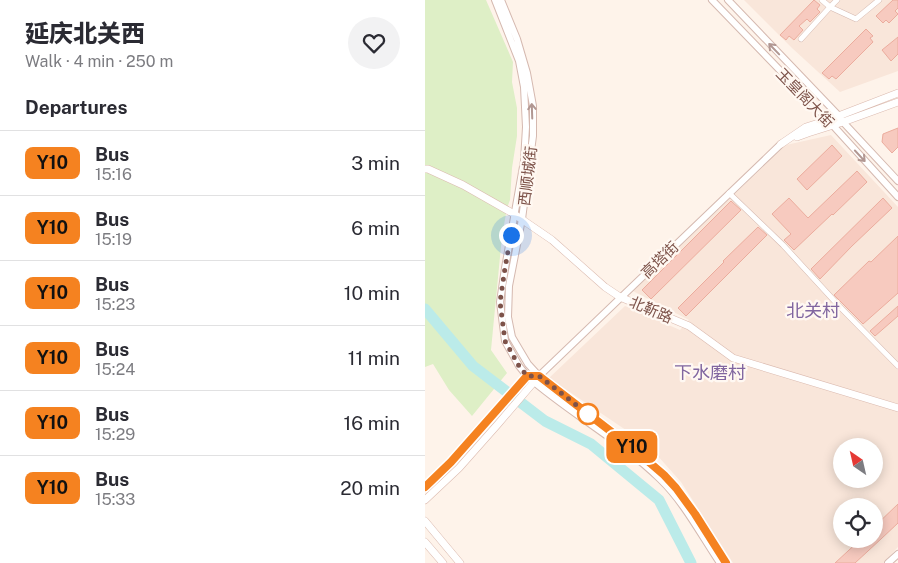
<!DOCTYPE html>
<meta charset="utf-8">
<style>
body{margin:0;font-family:"Public Sans","Noto Sans SC",sans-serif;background:#f2f2f3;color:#2b2b33;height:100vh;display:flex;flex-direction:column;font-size:19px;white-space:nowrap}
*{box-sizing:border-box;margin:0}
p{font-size:16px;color:#7c7c81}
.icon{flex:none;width:28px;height:28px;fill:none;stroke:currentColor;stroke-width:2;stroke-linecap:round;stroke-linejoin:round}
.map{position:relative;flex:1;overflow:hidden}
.panel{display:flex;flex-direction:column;background:#fff;width:425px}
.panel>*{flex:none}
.badge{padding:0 10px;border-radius:8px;font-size:18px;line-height:32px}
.needle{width:32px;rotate:326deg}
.controls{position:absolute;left:408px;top:438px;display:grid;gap:10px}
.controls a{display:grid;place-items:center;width:50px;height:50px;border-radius:50%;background:#fff;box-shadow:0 2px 12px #0003;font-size:25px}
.you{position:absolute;width:25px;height:25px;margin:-12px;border:4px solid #fff;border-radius:50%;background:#1a73e8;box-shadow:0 0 0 8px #1a73e833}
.map>.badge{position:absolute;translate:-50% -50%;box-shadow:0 0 0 2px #fff}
h2{padding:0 25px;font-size:19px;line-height:45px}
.round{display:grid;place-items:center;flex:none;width:52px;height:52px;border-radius:26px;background:#f2f2f3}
.headline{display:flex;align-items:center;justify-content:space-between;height:85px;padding:0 25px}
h1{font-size:24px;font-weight:800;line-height:38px}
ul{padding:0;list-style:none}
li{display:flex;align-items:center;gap:15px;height:65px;padding:0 25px;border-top:1px solid #e1e1e2}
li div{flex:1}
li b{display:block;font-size:19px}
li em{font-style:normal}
li .badge{min-width:55px;font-weight:700;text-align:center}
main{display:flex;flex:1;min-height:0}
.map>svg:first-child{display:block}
</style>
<main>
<section class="panel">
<div class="headline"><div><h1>延庆北关西</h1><p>Walk · 4 min · 250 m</p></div><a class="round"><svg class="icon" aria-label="heart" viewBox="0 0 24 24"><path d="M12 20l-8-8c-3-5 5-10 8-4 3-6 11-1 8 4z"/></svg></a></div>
<h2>Departures</h2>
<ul>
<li><span class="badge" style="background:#f58220;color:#111">Y10</span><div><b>Bus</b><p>15:16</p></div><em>3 min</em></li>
<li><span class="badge" style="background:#f58220;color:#111">Y10</span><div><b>Bus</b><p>15:19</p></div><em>6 min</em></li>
<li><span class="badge" style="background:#f58220;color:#111">Y10</span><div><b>Bus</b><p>15:23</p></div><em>10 min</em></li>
<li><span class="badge" style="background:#f58220;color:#111">Y10</span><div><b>Bus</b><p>15:24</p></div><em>11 min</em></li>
<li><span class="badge" style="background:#f58220;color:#111">Y10</span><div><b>Bus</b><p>15:29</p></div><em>16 min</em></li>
<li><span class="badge" style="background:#f58220;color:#111">Y10</span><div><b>Bus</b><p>15:33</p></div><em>20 min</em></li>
</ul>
</section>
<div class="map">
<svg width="473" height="563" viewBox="0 0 473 563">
<rect width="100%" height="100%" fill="#fef3ea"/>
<!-- residential -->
<path fill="#f9e6da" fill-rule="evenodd" d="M319,0H473V71L415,92L367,48Z
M406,135L473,207V547L458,563H308L256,482L223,445L124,378L200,306L255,330L264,320L208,291L361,145ZM416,446H449V479H416ZM416,506H449V539H416Z"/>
<!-- green -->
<path fill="#deefc6" d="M0,0H61L88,62L87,82L92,108V136L87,168L85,200L82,208L77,236L66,350L82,373L47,416L24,390L8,364L0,367Z"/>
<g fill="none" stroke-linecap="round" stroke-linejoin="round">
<!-- river -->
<path stroke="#bbebe9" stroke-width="11" d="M0,309L48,366L120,421L166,444L234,500L266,563"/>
</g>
<!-- building -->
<path fill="#f7cabf" stroke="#ebac9d" d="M389,0L395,5L392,9L395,12L385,22L382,19L374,26L378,30L369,40L364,36L361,40L355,35Z
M468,0H473V8L470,11L473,14L464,23L461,20L458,23L451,16Z
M441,29L448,36L445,38L448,42L411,79L407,76L404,79L397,73Z
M473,37V54L466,61L457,50Z
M473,128V147L467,153L457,142L458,134Z
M407,145L417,156L382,190L372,179Z
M432,171L442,182L408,215L407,214L369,250L359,240L366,234L347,214L364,198L383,218Z
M458,198L467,208L427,246L395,279L386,269Z
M306,201L316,210L226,299L217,290Z
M333,227L342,235L261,316L253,308L299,262L298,261Z
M473,236V293L438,324L409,295L444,261L446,262Z
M473,306V316L450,336L445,331Z
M473,504V523L456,539L430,563H410L436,539H449V527Z"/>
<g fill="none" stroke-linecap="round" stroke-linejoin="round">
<!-- minor casing -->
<g stroke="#d5b9b0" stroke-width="6">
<path id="minor" d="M397,0L405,7L412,0
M376,39L405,7L431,19L454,0
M304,193L358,245L415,307L473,366"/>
</g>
<!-- tertiary casing -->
<g stroke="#d5b9b0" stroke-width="8">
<path id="tertiary" d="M70,0L94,61L99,87L101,127L99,161L80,268L75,302L80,341L94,366L102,376C144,413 195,440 235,479C259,502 276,535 295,563
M76,0L92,39L102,73L108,106V136L97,219L84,286L83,317L87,337L103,364L114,376L210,450L239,475L251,488L270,514L301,563
M287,0L403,120L473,197
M303,0L414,116L418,122L473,181
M114,376L356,144
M463,563L473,554"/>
</g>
<!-- secondary casing -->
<g stroke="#dbbaaf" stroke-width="8">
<path id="secondary" d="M372,137L383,133L418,122L473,102
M356,144L381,127L403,120L473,93
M0,169H3L38,185L89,214L127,240L180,287L195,297L264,326L308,358L473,408
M0,487L26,462L102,376H114
M0,500L34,468L73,424L114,376
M0,521L35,563
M0,542L18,563"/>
</g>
<!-- minor -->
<use href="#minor" stroke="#fff" stroke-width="5"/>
<!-- tertiary -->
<use href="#tertiary" stroke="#fff" stroke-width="6"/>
<!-- secondary -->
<use href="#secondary" stroke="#fff" stroke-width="7"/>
</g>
<!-- one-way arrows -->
<defs><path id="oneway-shaft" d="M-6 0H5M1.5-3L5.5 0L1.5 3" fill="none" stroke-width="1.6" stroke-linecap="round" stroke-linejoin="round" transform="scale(1.25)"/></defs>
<g stroke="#b19792">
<use href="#oneway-shaft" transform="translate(349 49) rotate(-134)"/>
<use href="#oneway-shaft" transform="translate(107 111) rotate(-92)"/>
<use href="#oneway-shaft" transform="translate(435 156) rotate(47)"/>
</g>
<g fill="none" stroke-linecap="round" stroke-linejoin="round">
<!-- line casing -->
<g stroke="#fff" stroke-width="11">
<path id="line" d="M0,487L26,462L102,376H114L210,450L239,475L251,488L270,514L301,563"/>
</g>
<!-- line -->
<use href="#line" stroke="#f58220" stroke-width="8"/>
<!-- walk -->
<path stroke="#7d5249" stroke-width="5" stroke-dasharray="0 9" d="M86,235L80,268L75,302L80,341L94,366L102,376H114L163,414"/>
</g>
<!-- markers -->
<circle fill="#fff" stroke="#f58220" stroke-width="2.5" cx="163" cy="414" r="10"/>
<g text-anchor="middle" stroke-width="4.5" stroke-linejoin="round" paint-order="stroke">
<!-- street labels -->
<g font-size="15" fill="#7d5249" stroke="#fff8f2">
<text transform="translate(380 98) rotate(46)" y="5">玉皇阁大街</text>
<text transform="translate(103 176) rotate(-83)" y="5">西顺城街</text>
<text transform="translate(235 260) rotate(-44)" y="5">高塔街</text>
<text transform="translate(226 310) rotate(23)" y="5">北靳路</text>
</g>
<!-- quarter labels -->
<g font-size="18" fill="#8166a0" stroke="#fff8f2">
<text x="388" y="317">北关村</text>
<text x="285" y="379">下水磨村</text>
</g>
</g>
</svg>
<div class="controls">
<a><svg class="needle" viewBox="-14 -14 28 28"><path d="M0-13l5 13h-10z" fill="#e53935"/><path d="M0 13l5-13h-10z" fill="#7c7c81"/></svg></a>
<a><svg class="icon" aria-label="locate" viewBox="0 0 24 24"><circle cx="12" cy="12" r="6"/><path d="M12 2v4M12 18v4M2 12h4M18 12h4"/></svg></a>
</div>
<div class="you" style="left:86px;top:235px"></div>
<b class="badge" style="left:207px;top:447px;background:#f58220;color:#111">Y10</b>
</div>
</main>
